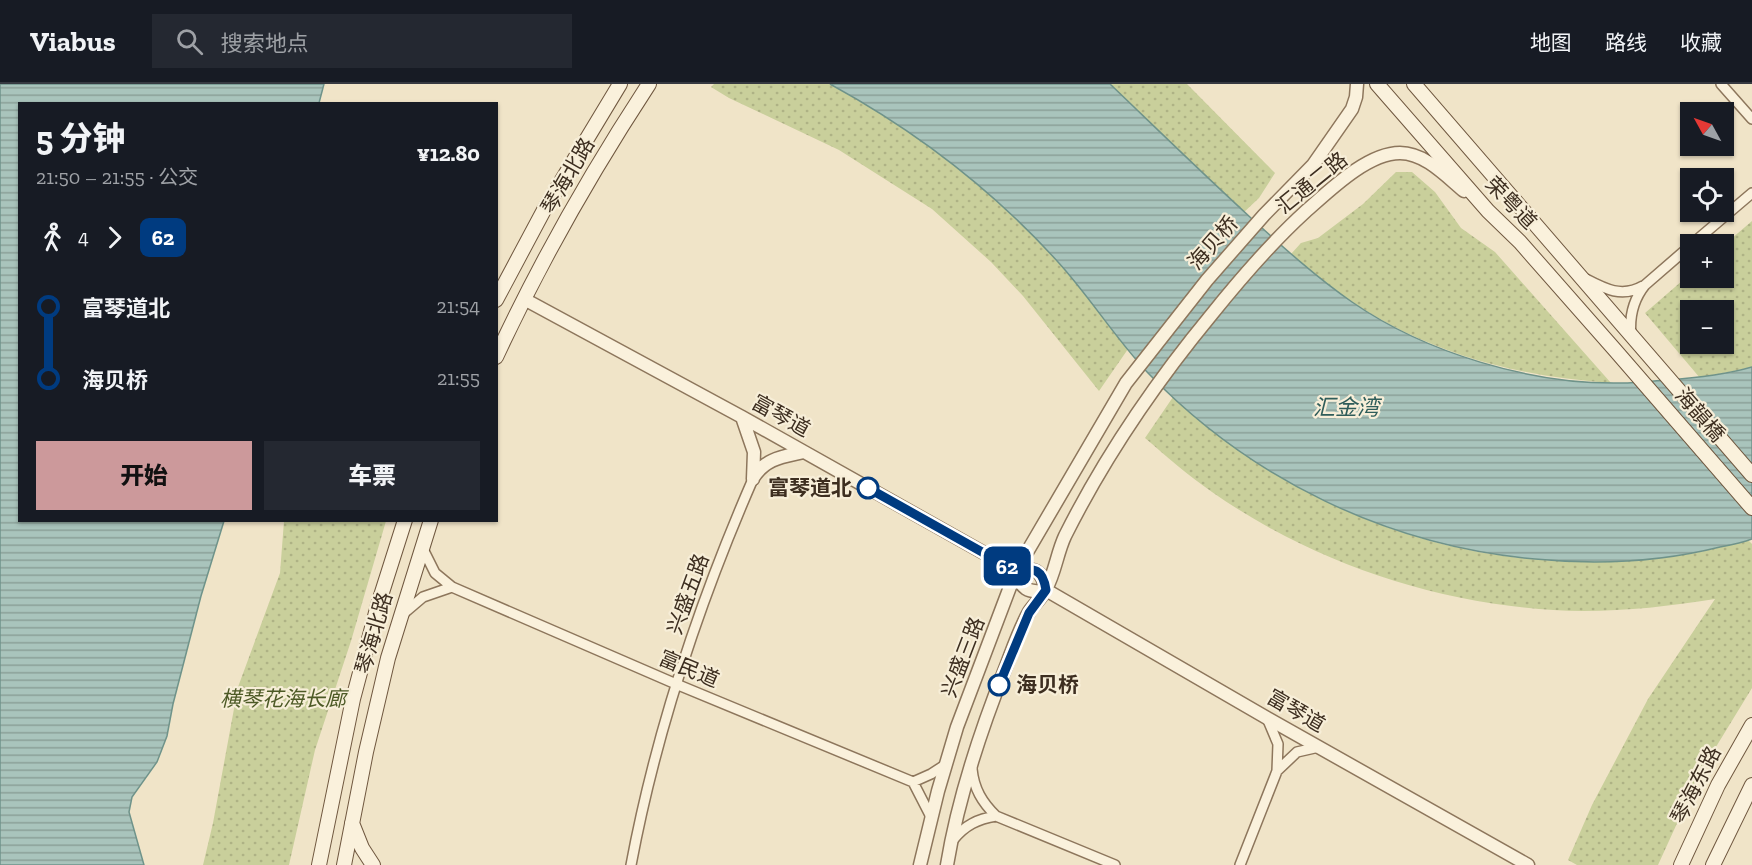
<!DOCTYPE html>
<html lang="zh">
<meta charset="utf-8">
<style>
body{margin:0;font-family:"Zilla Slab","Noto Sans SC",serif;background:#242831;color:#f1f3f6;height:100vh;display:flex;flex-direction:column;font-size:22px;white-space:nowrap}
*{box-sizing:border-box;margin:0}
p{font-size:20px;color:#9ea1a6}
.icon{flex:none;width:33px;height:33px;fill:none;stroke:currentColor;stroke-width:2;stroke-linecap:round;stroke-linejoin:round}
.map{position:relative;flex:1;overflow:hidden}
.panel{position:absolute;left:18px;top:18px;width:480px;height:420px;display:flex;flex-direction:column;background:#171b24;border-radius:0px;box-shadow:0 2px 4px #0004}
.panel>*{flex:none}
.badge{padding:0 12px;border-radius:9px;font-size:21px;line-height:39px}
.needle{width:39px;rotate:310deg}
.controls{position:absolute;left:1680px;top:18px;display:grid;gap:12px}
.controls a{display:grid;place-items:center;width:54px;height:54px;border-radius:0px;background:#171b24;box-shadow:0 2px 4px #0004;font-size:30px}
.map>.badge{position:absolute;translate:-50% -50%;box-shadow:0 0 0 3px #fff}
.legs{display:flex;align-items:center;gap:9px;height:66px;padding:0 18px;font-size:20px}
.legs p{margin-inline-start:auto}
.summary{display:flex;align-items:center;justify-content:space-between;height:102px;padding:0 18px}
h1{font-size:33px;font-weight:800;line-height:45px}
.action{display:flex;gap:12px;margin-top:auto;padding:12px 18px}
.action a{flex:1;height:69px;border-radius:0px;background:#cc999b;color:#111;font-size:24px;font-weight:800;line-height:69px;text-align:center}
.action a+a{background:#242831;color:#f1f3f6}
ul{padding:0 18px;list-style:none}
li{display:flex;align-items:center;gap:21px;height:72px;font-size:22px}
li i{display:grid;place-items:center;width:9px;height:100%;margin:0 8px;background:currentColor}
li i::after{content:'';width:15px;height:15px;margin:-8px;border:4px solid;border-radius:50%;background:#171b24}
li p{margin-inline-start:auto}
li:first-child i{background:linear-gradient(#0000 50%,currentColor 0)}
li:last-child i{background:linear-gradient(currentColor 50%,#0000 0)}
header{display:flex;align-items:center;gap:36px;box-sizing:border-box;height:84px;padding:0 30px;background:#171b24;border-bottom:2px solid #363941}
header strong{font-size:28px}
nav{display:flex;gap:33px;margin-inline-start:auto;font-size:21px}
.search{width:420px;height:54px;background:#242831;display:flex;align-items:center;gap:15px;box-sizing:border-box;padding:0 21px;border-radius:0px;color:#9ea1a6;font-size:22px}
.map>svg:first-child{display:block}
</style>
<header>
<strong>Viabus</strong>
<div class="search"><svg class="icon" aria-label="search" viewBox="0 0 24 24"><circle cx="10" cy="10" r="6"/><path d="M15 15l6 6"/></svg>搜索地点</div>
<nav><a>地图</a><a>路线</a><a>收藏</a></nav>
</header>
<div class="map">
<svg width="1752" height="781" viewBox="0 0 1752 781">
<defs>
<pattern id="park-dots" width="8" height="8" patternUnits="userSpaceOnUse" patternTransform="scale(1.5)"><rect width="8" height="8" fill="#c9cf9b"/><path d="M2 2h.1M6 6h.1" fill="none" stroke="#aeb285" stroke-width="1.8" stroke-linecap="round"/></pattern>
<pattern id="water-rules" width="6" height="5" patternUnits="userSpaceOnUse" patternTransform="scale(1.5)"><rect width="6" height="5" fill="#a9c4bc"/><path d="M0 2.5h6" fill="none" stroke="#8ba098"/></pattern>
</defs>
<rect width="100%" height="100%" fill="#f0e4c8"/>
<!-- park -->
<path fill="url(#park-dots)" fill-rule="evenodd" d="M714,0H1187L1275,89L1259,114L1207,163L1146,239L1099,307L1023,212L991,178L932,125L839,66L729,14L711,3Z
M1396,88H1412L1435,108L1461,144L1495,168L1611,299C1489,291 1382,254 1291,170L1301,159L1318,154L1363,120Z
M1752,137V283L1700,294L1645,229L1690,190V194H1724V161ZM1690,226H1724V260H1690Z
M1173,313C1314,439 1479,495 1668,473C1695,470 1722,463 1748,456L1752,460V604L1700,689L1658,781H1577L1568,776L1592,721L1648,615L1715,515C1671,522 1628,527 1583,527C1452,525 1321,484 1212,408C1189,392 1167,373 1145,354Z
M284,437H386L351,557L315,666L289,781H203L213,739L238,603L280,489Z"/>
<!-- water -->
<path fill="url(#water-rules)" stroke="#6f938a" stroke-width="1.5" d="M0,0H324L319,19L20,20V436L224,437L201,512L173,620L167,652L157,678L132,713L129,728L144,781H0Z
M830,0H1110C1157,45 1203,90 1251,134C1284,164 1316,193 1352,218C1426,269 1532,301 1622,299C1637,299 1652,297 1667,296C1696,294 1724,291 1752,283V455C1742,459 1731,461 1720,463C1660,478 1596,481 1535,475C1388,462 1250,395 1148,289C1115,254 1090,213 1058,178C992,105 916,47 830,0Z"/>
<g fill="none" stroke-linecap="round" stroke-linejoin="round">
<!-- minor casing -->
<g stroke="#8d765c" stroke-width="12">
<path id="minor" d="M1721,0L1752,35
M1692,160L1752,109
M1586,195C1605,205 1622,214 1643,202
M1631,252C1629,232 1633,216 1645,201L1690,162
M422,463L435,489L452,503L676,600L913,698
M403,530L423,513L452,503
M972,685C974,705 982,718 996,732L1115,781
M1277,687L1297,668L1319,663
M913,698L931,733
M913,698L931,690L945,681
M953,756C965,741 978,735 996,732
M631,781C656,648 699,519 753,395
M1240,781L1277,687L1278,660L1267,634"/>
</g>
<!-- tertiary casing -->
<g stroke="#8d765c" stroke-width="15">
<path id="tertiary" d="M524,215L742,333L1016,487
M742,333L754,368L753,395
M753,394C766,374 782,373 804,368
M1016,487C1035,483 1042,486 1046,506
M1016,487C1020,504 1028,510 1046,506
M1046,506L1267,634L1528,781
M920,781L938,707L957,643L1016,487L1126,299L1207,196L1264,131L1313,81L1352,25L1356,13L1357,0
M947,781C958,714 980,648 1005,585C1012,567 1019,546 1029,528C1034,520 1042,514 1046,505C1055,489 1057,469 1065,452C1105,372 1155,299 1212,230C1241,194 1271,159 1305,128C1329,107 1367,69 1400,69C1425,69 1446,92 1464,107"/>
</g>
<!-- secondary casing -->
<g stroke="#6f573f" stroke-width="16">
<path id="secondary" d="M1377,0L1488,127L1520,158L1615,266L1752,424
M1414,0L1752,391
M496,216L544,126L620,0
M496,273C540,178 592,87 649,0
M352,739L362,764L373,781
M319,781L353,615L378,521L405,436
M344,781L366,668L388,574L431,436
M1681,781L1718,701L1752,641
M1713,781L1752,701"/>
</g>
<!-- minor -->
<use href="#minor" stroke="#faf1dc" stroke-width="9"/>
<!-- tertiary -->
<use href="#tertiary" stroke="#faf1dc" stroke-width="12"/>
<!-- secondary -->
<use href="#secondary" stroke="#faf1dc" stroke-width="14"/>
</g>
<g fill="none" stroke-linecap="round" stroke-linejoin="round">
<!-- line-1 casing -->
<g stroke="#fff" stroke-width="14">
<path id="line-1" d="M868,404L1016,487C1035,483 1043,486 1046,506L1029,529L999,601"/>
</g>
<!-- line-1 -->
<use href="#line-1" stroke="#003b80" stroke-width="9"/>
</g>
<!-- markers -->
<g fill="#fff" stroke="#003b80" stroke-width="3">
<circle cx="868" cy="404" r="10"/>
<circle cx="999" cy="601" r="10"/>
</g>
<g text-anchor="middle" stroke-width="4.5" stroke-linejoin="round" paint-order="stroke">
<!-- street labels -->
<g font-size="21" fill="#3d2e20" stroke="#f7eed8">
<text transform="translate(568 92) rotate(-60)" y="7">琴海北路</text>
<text transform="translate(1312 99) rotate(-39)" y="7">汇通二路</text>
<text transform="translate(1511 119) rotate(46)" y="7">荣粤道</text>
<text transform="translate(1213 159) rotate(-49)" y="7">海贝桥</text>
<text transform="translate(1700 331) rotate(49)" y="7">海韻橋</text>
<text transform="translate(781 332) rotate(29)" y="7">富琴道</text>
<text transform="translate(688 510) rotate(-70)" y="7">兴盛五路</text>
<text transform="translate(374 549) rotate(-74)" y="7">琴海北路</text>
<text transform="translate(963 573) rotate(-69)" y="7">兴盛三路</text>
<text transform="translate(689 585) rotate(23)" y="7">富民道</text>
<text transform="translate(1296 627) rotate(30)" y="7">富琴道</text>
<text transform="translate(1696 701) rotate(-63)" y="7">琴海东路</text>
</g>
<!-- stop labels -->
<g font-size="21" font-weight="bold" fill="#3d2e20" stroke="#f7eed8" text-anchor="end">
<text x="852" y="411">富琴道北</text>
<text x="1016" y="608" text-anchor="start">海贝桥</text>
</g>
<!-- park labels -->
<g font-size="21" font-style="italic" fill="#4d5a26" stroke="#f7eed8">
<text x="283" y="622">横琴花海长廊</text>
</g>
<!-- water labels -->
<g font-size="22" font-style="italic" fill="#2f5d5a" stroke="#f7eed8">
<text x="1346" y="331">汇金湾</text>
</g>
</g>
</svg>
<div class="controls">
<a><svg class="needle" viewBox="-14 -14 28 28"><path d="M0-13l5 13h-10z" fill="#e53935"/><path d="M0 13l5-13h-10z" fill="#9ea1a6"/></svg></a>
<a><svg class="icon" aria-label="locate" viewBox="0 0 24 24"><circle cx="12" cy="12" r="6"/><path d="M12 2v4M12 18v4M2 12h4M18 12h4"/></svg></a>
<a>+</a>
<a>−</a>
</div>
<b class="badge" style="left:1007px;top:482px;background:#003b80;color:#fff">62</b>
<section class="panel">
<div class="summary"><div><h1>5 分钟</h1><p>21:50 – 21:55 · 公交</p></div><b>¥12.80</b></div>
<div class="legs"><svg class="icon" aria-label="walk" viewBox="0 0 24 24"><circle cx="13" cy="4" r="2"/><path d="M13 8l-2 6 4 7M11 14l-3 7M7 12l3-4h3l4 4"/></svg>4<svg class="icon" aria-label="forward" viewBox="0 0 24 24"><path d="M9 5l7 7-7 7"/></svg><b class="badge" style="background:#003b80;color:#fff">62</b></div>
<ul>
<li><i style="color:#003b80"></i><b>富琴道北</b><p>21:54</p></li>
<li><i style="color:#003b80"></i><b>海贝桥</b><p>21:55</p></li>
</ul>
<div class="action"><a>开始</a><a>车票</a></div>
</section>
</div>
